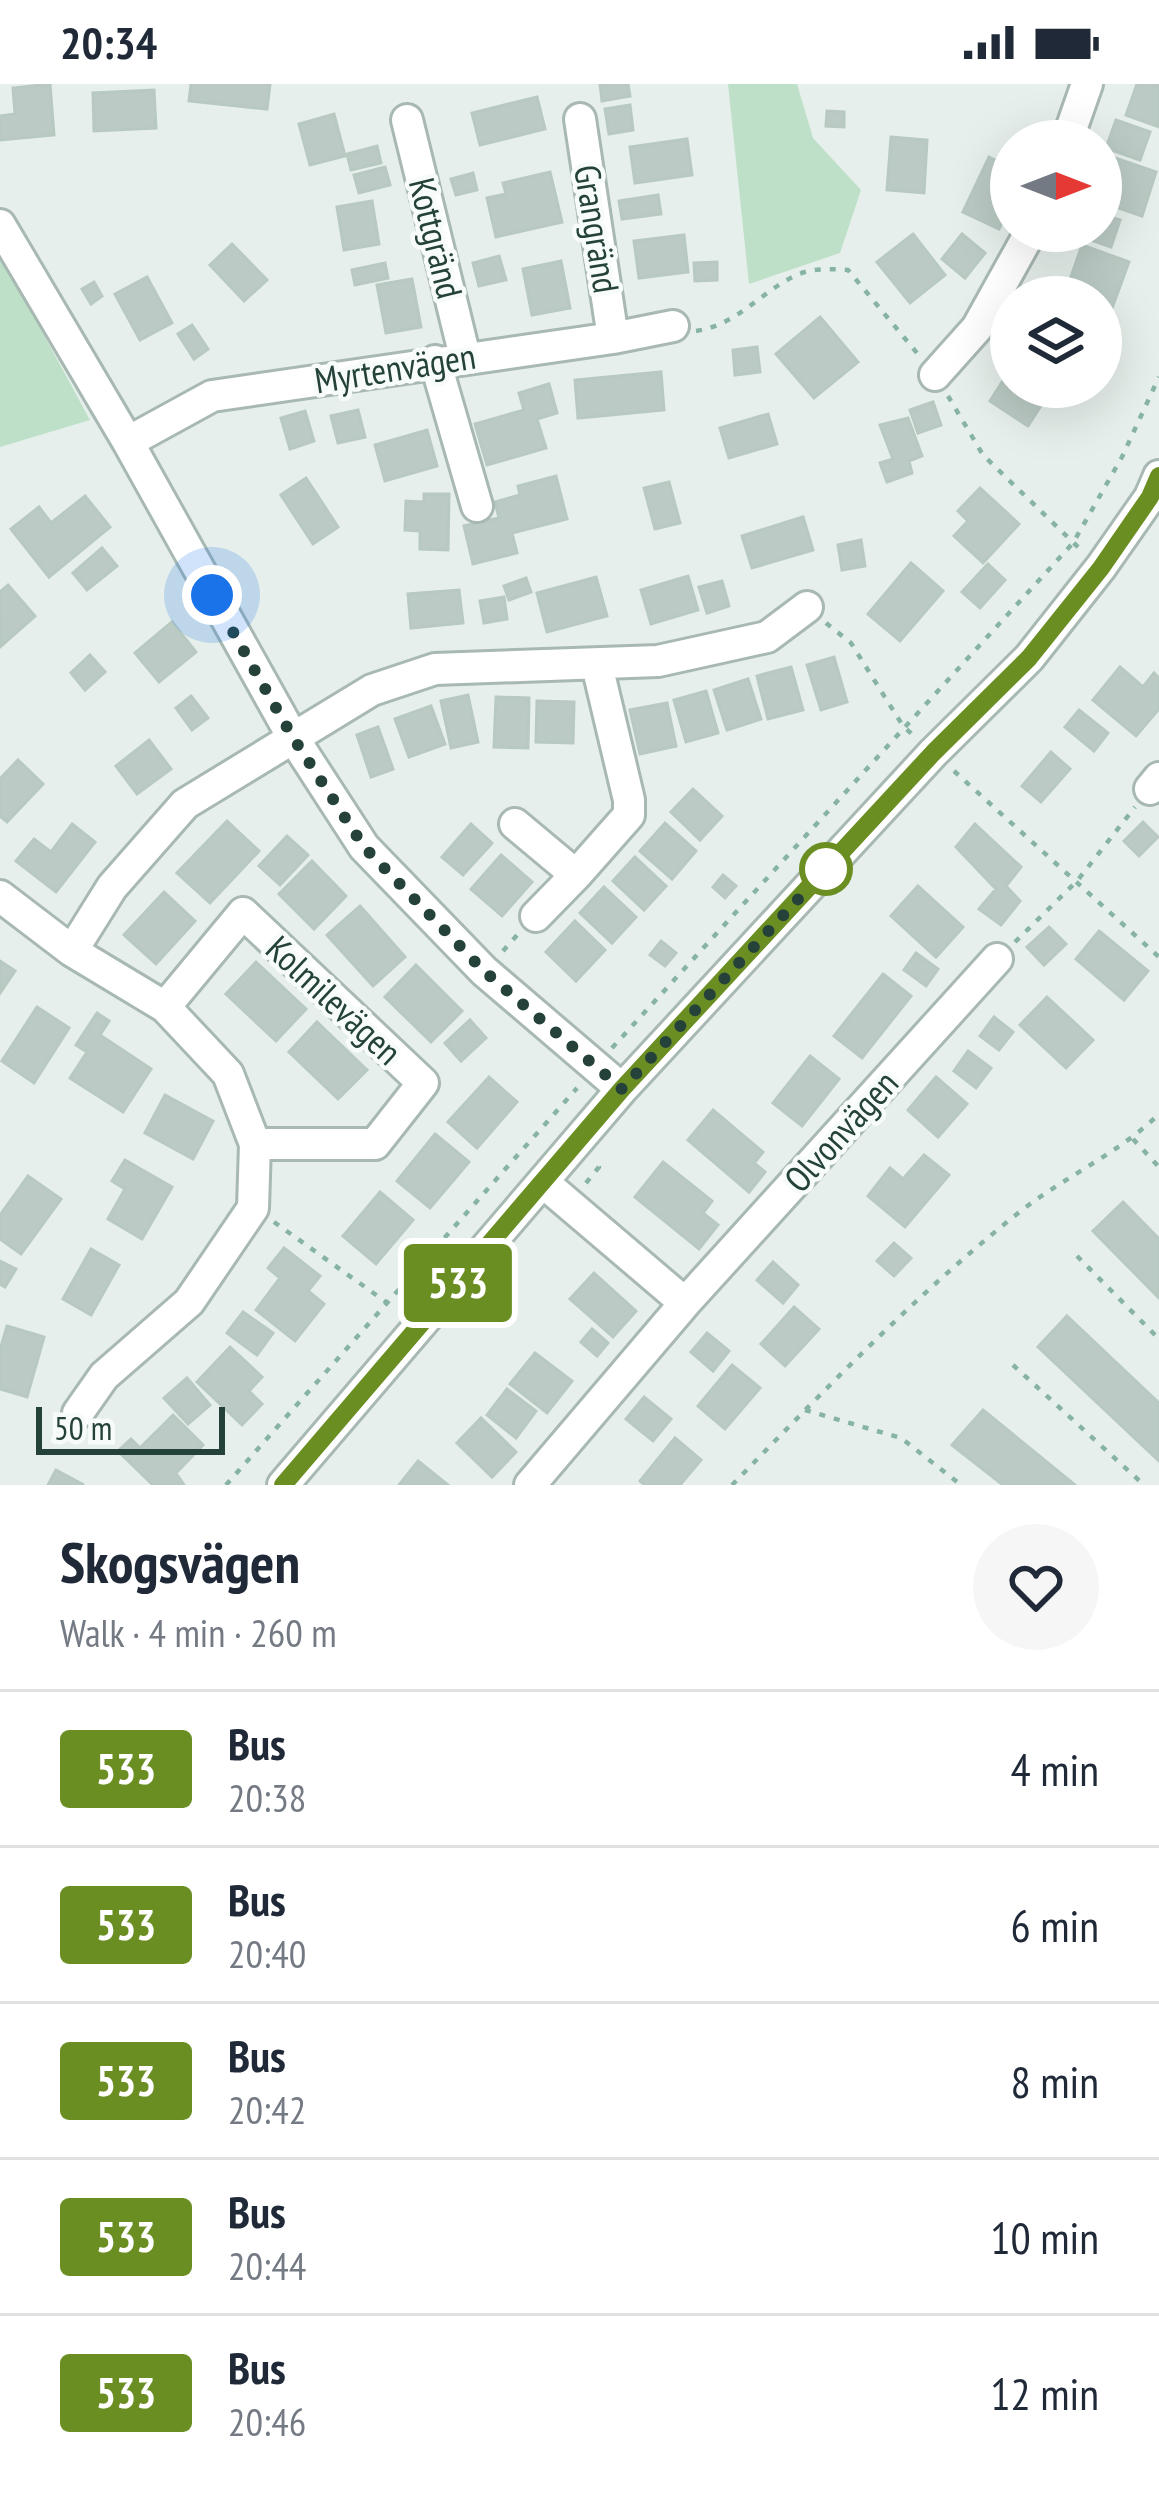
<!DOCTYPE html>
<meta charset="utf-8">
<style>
body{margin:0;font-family:"PT Sans Narrow",sans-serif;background:#f6f6f7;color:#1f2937;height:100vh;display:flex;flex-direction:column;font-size:45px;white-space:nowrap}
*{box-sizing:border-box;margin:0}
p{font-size:39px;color:#747a83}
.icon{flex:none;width:66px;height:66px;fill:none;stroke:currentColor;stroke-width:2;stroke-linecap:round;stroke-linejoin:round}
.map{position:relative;height:1401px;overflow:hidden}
.drawer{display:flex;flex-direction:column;background:#fff;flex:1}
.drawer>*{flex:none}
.badge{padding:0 24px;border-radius:9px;font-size:42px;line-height:78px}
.needle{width:78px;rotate:90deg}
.tools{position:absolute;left:990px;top:36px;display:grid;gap:24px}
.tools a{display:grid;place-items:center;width:132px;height:132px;border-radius:50%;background:#fff;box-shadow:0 12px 48px #0002;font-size:60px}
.scale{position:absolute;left:36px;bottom:30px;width:189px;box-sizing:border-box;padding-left:12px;border:6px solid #24423a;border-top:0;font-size:33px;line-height:42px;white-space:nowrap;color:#24423a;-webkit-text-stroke:9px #f7fbf9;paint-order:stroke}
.you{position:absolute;width:60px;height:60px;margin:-30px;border:9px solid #fff;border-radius:50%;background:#1a73e8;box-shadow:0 0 0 18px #1a73e833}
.map>.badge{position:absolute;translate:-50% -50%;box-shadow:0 0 0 6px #fff}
.round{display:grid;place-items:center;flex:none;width:126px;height:126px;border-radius:63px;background:#f6f6f7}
.summary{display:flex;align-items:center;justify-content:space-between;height:204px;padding:0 60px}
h1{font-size:57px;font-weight:700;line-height:90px}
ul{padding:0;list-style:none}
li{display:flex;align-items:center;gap:36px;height:156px;padding:0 60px;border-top:3px solid #e0e1e3}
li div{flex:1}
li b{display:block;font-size:45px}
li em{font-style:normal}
li .badge{min-width:132px;font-weight:700;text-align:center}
.status{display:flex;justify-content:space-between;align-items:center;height:84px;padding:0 60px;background:#fff;direction:ltr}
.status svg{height:33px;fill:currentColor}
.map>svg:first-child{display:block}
</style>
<div class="status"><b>20:34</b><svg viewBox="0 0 49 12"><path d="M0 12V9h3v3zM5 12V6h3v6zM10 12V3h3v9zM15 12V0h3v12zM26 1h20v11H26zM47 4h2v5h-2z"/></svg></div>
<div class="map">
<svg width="1159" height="1401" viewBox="0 0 1159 1401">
<rect width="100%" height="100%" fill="#e6efeb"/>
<!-- green -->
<path fill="#bfe0c8" d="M728,0H797L813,54L861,106L840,169L749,200Z
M0,170L90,336L0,363Z"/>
<!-- building -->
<path fill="#bbcac4" stroke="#b8c9c2" stroke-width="3" d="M50,0L54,51L0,56V32L15,30L13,4Z
M191,0H270L267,25L189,17Z
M600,0H628L630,12L602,17Z
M1137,0H1159V43L1126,31Z
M154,6L156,44L94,47L93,9Z
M537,13L545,45L480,61L472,29Z
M630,21L633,46L609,50L605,25Z
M827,27L844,28V43L826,42Z
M334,30L345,72L310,81L299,40Z
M1116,36L1150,48L1140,76L1106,64Z
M891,53L927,56L924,109L887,106Z
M687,55L692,91L635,99L630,63Z
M377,62L381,79L351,86L347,70Z
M989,73L1011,84V118L999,145L963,128Z
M1112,73L1156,88L1142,132L1101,118V105Z
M385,83L390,101L359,109L354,91Z
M550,88L562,138L496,153L487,114L506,110L503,99Z
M473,89L477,106L456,111L451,95Z
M658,111L661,130L622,135L619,117Z
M372,117L379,160L344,166L337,123Z
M1101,130L1120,136L1111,163L1077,151L1078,147H1101Z
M913,150L945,191L910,219L877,178Z
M962,150L985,169L965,194L942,175Z
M684,151L688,188L639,194L634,157Z
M232,160L267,196L244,217L210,181Z
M1082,161L1129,178L1112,224L1101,220V213H1082L1066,207Z
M499,172L506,196L479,202L473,179Z
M561,177L570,224L532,231L523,185Z
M717,178V196L695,197L694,179Z
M385,179L388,194L355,201L352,186Z
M147,193L172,239L140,256L115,210Z
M412,195L421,243L386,249L377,201Z
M94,198L102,212L91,220L82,205Z
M820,233L858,278L814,314L776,270Z
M192,241L208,265L194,275L178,250Z
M757,263L760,288L735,291L733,266Z
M1011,284V303H1053L1028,342L990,317Z
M661,288L664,326L578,334L575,296Z
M549,300L557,329L537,335L546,364L487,381L475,340L524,326L519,309Z
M933,318L941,341L918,349L910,326Z
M358,326L365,353L338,359L331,332Z
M305,327L314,357L290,365L281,334Z
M768,330L777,360L729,374L720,344Z
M908,334L922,372L909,377L912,389L887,398L880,379L893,375L880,341Z
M427,346L437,382L385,397L375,361Z
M556,392L567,435L512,449L517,469L473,480L464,442L499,434L495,418L520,411L518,402Z
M306,394L338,443L313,460L281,411Z
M669,398L680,439L655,445L644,404Z
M980,404L1019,440L983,479L954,452L968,437L958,427Z
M424,410H449L448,466L420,465V447L405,446L406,417L424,418Z
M85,412L110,443L49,493L11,445L39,423L51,439Z
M803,433L813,466L752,484L742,452Z
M861,456L865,482L842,486L838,461Z
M102,464L117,482L87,506L73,489Z
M911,479L943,507L900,557L868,530Z
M988,480L1005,496L980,524L962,508Z
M688,492L698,526L651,540L641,506Z
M596,493L607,532L547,548L537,509Z
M526,494L531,508L509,516L504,502Z
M722,497L729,522L707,529L699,503Z
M8,501L35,532L1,562L0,508Z
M459,506L463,539L411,544L408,510Z
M504,513L507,535L484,539L480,517Z
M172,538L196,568L159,598L135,569Z
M90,571L105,588L85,606L71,589Z
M834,573L847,618L821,626L807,581Z
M791,583L803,626L768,635L757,592Z
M1120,583L1143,603L1154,589L1159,594V625L1136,652L1093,616Z
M748,595L761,635L727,646L714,606Z
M706,607L718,649L686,658L674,616Z
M468,611L478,658L451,664L441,617Z
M191,612L208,634L192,646L176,624Z
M496,613L529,614L528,664L494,663Z
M537,617L574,618L573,659L536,658Z
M667,619L676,662L640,670L630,626Z
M431,622L445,660L409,673L395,635Z
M1079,626L1108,649L1094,667L1065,643Z
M378,643L393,685L371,693L357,651Z
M149,656L171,685L137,710L116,682Z
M1051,668L1070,685L1041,718L1022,702Z
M18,676L43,700L7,738L0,732V695Z
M693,705L722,732L700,756L671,728Z
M227,737L259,767L210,819L177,789Z
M1143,738L1158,753L1139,772L1124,757Z
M665,739L696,767L672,795L640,767Z
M72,740L95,758L56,808L16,777L34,755L51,768Z
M471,740L492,759L463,791L442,773Z
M975,740L1021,783L1006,802L1020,817L1001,841L979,825L996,805L956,763Z
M287,752L308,771L280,801L259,782Z
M501,771L532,798L502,832L471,805Z
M635,773L666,802L644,826L613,797Z
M312,777L346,812L314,845L279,810Z
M723,791L736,802L725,814L713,803Z
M918,802L963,843L936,873L891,832Z
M604,803L636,833L612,859L580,829Z
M164,808L195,837L156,880L124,851Z
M360,822L405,873L373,902L327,851Z
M575,837L605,866L576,897L546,868Z
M1049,843L1066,860L1044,881L1027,863Z
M1099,847L1148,887L1124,916L1076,875Z
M661,857L676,869L665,882L650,871Z
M916,869L938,885L926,902L904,886Z
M0,877L15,887L0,909Z
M256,878L306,925L276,957L226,910Z
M416,881L462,927L431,958L385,913Z
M883,890L911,912L862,974L834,952Z
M1047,913L1093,956L1066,984L1020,941Z
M37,923L69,944L34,999L2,977Z
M97,929L109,937L100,951L151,985L123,1028L70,994L87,968L76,961Z
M994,933L1013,948L999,966L980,952Z
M470,936L486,954L461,977L445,959Z
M317,938L367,986L338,1015L289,968Z
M968,967L991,984L976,1004L954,987Z
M810,972L839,995L802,1042L773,1019Z
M489,993L517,1018L477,1064L448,1038Z
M936,993L967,1020L938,1053L908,1026Z
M165,1011L213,1037L193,1075L145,1049Z
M713,1026L763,1068L754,1079L765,1088L749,1108L688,1056Z
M435,1050L469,1078L430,1124L397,1097Z
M924,1071L949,1091L905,1143L868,1112L890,1084L903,1095Z
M125,1076L172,1103L142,1155L108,1135L125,1105L112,1097Z
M663,1078L712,1117L703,1129L718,1141L699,1165L635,1113Z
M28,1092L61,1115L21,1170L0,1155V1131Z
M380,1108L413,1136L376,1180L343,1152Z
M1123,1118L1159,1155V1214L1093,1147Z
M894,1159L911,1174L894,1192L877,1177Z
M284,1164L320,1192L308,1207L324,1220L295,1257L256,1226L280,1194L268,1184Z
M91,1165L119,1181L91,1231L63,1215Z
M0,1177L16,1185L5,1203L0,1200Z
M773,1178L798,1201L783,1219L757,1196Z
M594,1189L636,1227L613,1253L570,1215Z
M794,1223L819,1245L785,1282L761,1260Z
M243,1228L273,1249L257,1271L227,1249Z
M1067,1232L1159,1319V1377L1038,1263Z
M7,1242L44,1253L27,1313L0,1305V1266Z
M592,1245L608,1259L597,1272L581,1258Z
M707,1249L729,1267L713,1287L691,1268Z
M230,1263L262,1293L249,1307L262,1320L242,1341L197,1298Z
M535,1269L572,1297L547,1329L510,1300Z
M732,1281L760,1304L725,1345L698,1322Z
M187,1294L210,1321L188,1340L164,1314Z
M507,1305L536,1327L516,1354L487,1331Z
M644,1313L671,1335L653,1357L626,1335Z
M983,1326L1075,1401H1003L952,1361Z
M173,1331L203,1361L176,1389L184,1401H153L118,1367L131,1355L140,1364Z
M481,1334L516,1368L492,1393L457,1359Z
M675,1354L701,1376L680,1401H645L640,1397Z
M418,1377L448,1401H399Z
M56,1386L84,1401H48Z"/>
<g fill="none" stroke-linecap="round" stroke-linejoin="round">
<!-- minor casing -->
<g stroke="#a8b8b2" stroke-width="36">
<path id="minor" d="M580,35L613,254
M407,36L465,273
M1067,57L1087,0
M0,141L128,358L292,652L364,763L484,887L622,1005
M435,277L477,422
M935,291L977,244L1031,147
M128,358L212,312L613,254L673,242
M1150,705L1159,694
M515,740L576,791L629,731V716L597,581
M0,812L72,867
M536,832L576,791
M165,923L243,829L423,999L375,1060H255
M544,1099L685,1219
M78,1329L104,1292L189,1218L253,1124L255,1060L228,990L165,923L72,867L112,803L185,720L372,606L435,585L658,577L767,553L807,523
M283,1401L622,1005L933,669L1029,574L1101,483L1150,413L1159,392
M530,1401L685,1219L997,875"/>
</g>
<!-- path -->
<path stroke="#86b3a5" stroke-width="4.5" stroke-dasharray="6 9" stroke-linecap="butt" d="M696,247C738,241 762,206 799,190C814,184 832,185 848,186L917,269
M948,312L983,371L1081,466
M826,539L851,559L903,642L914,652
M954,687L1159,873
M1015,858L1077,797L1135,723
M503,867L519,849
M612,964L1073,459L1122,373L1159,293
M1133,1055L1159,1083
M586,1099L599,1083L597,1079
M274,1138L386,1218
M1077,1172L1159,1255
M1013,1281L1144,1401
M805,1326L901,1354L961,1401
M226,1401L577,1004
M732,1401C824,1307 914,1212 1017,1130C1063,1093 1117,1071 1159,1030"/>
<!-- minor -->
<use href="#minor" stroke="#fff" stroke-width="30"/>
</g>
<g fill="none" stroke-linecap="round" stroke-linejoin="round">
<!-- line casing -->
<g stroke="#fff" stroke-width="27">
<path id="line" d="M283,1401L622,1005L933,669L1029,574L1101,484L1150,413L1159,392"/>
</g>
<!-- line -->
<use href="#line" stroke="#6b8e23" stroke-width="18"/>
<!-- walk -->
<path stroke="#24423a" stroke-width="12" stroke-dasharray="0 21.6" d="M212,511L292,652L364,763L484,887L622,1005L840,770L826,785"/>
</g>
<!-- markers -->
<circle fill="#fff" stroke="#6b8e23" stroke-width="6" cx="826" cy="785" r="24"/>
<g text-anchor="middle" stroke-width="9" stroke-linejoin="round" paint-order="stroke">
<!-- street labels -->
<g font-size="36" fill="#24423a" stroke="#f7fbf9">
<text transform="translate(597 145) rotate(81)" y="13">Grangränd</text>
<text transform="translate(436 154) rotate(76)" y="13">Kottgränd</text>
<text transform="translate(395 284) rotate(-9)" y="13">Myrtenvägen</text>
<text transform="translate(334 916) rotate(43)" y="13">Kolmilevägen</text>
<text transform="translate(841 1047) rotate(-48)" y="13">Olvonvägen</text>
</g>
</g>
</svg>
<div class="tools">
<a><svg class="needle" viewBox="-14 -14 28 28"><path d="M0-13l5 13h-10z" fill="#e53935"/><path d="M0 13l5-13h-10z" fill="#747a83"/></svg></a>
<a><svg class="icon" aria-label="layers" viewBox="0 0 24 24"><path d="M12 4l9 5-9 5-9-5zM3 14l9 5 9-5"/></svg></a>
</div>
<div class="scale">50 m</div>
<div class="you" style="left:212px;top:511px"></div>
<b class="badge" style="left:458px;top:1199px;background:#6b8e23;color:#fff">533</b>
</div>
<section class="drawer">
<div class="summary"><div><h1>Skogsvägen</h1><p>Walk · 4 min · 260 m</p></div><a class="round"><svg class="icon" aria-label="heart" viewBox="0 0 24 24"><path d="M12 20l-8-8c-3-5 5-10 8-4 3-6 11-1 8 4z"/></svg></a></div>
<ul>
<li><span class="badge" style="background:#6b8e23;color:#fff">533</span><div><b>Bus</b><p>20:38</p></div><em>4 min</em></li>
<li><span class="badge" style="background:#6b8e23;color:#fff">533</span><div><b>Bus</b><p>20:40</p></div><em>6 min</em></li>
<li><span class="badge" style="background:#6b8e23;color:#fff">533</span><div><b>Bus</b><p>20:42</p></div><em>8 min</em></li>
<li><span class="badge" style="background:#6b8e23;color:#fff">533</span><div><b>Bus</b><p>20:44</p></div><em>10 min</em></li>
<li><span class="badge" style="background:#6b8e23;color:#fff">533</span><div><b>Bus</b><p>20:46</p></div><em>12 min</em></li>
</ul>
</section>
